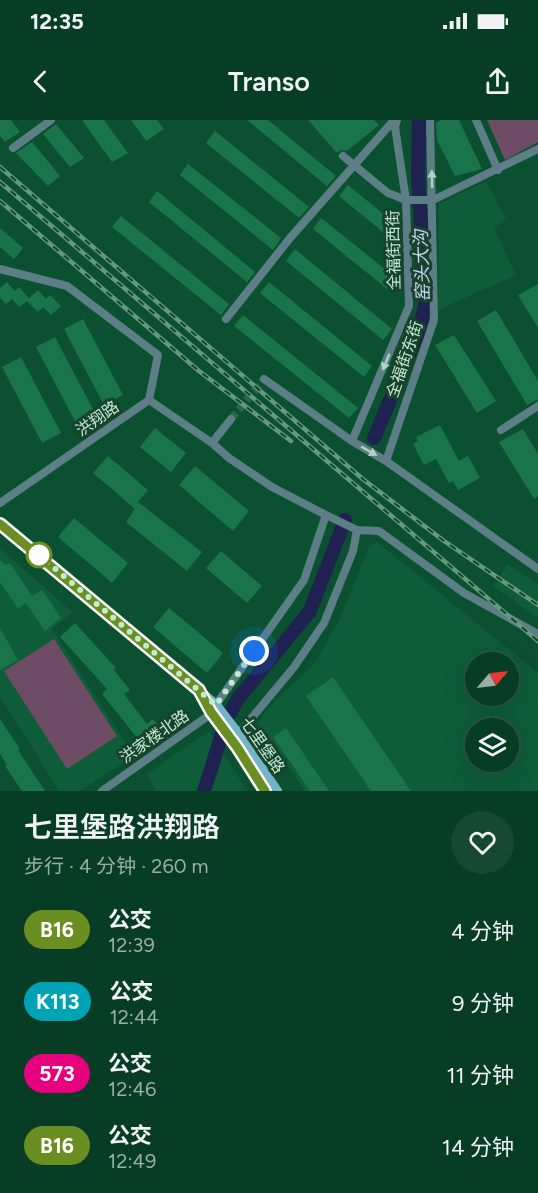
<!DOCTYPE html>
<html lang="zh">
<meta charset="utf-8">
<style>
body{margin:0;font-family:Figtree,"Noto Sans SC",sans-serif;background:#164832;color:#f1f3f6;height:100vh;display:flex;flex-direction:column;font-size:22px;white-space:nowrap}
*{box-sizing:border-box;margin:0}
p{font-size:20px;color:#98aea7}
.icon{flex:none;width:33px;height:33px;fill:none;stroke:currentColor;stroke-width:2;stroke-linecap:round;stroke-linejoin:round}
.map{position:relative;height:671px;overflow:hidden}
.panel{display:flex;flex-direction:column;background:#083d25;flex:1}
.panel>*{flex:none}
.badge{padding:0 12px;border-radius:20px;font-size:21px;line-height:39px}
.needle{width:39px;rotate:62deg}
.buttons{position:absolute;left:465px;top:532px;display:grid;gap:12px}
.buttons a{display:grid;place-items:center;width:54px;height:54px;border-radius:50%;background:#083d25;box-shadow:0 6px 24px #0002,0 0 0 2px #295642;font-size:30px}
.you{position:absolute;width:30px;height:30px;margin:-15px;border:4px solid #fff;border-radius:50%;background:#1a73e8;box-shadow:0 0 0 9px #1a73e833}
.map>.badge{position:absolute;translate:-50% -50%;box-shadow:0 0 0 3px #fff}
.round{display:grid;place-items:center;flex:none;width:63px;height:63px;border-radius:32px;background:#164832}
.overview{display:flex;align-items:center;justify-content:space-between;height:102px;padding:0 24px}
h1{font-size:28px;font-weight:600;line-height:45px}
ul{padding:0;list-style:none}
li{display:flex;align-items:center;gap:18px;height:72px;padding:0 24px}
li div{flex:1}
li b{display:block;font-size:22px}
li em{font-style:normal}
li .badge{min-width:66px;font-weight:700;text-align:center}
.status{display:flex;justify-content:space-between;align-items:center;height:42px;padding:0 30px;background:#083d25;direction:ltr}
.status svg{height:16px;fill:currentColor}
header{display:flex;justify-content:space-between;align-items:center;height:78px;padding:0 24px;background:#083d25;font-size:27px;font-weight:600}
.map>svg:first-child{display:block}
</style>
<div class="status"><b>12:35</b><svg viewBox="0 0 49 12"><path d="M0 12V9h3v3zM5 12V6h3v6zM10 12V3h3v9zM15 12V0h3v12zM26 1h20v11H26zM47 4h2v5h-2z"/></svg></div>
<header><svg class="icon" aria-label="back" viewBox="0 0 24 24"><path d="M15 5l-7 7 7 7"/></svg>Transo<svg class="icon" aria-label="share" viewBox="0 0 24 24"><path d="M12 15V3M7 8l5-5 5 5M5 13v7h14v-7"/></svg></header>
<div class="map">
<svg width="538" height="671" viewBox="0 0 538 671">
<rect width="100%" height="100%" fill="#0b5131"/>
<!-- built -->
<path fill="#0e5c38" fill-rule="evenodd" d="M486,61L506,100L494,108L516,155L438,190L439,84Z
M377,422L538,553V671H305L258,604L268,588L316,542L340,498L369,427ZM476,543H508V576H476ZM476,609H508V642H476Z
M0,428L73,493L52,509L134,636L80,671H59L0,576Z
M508,444L538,465V498L493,466Z
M209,611L247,671H156L146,655Z"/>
<!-- park -->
<path fill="#6e4c65" d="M487,0H538V22L505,40Z
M54,519L117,616L67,649L4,551Z"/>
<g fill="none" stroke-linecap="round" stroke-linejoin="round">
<!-- river -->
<path stroke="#1f2151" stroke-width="14" d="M374,318L418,213L426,182L418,57L419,0
M204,671L227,598L238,579L310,491L345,400"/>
</g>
<!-- building -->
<path fill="#1a7449" d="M0,0H11L20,12L5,22L0,16Z
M82,0H104L128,33L112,42Z
M131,0H157L164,9L146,21Z
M247,0H268L336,56L327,66Z
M308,0H374L379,5L347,31L341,30L337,33Z
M441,0H459L482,49L455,56L437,20L436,3Z
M56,4L84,38L70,47L43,14Z
M215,11L309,87L299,98L206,23Z
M32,22L60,56L48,66L16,33Z
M188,44L281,118L273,130L180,55Z
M348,65L398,106L389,117L339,76Z
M157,71L255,152L247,162L149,82Z
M121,96L229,184L221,195L112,107Z
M321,98L396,158L387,169L313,109Z
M0,108L23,128L14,139L0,127Z
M295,129L392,209L383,220L286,141Z
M7,162L15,171L19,167L29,178L38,170L46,179L50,175L61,186L51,195L43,187L38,192L27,181L19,187L12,179L6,184L0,178V168Z
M269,162L372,246L364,257L260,173Z
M538,164V208L518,175Z
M496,190L538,261V279L527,285L477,201Z
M243,195L358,288L349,298L234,206Z
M83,199L123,275L104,285L64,209Z
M454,215L496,281L477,293L435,225Z
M55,217L95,293L76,303L36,227Z
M21,237L61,313L42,323L2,247Z
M440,305L459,341L468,336L480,358L458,370L453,361L449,363L436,339L424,345L413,324L418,321L416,317Z
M155,308L186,333L171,352L140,327Z
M523,309L538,334V376L534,379L499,322Z
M108,336L148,370L138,382L202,432L187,451L126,402L135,389L93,353Z
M195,346L249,391L233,411L179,365Z
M74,398L128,443L112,463L58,417Z
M221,431L262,466L247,483L206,448Z
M0,440L6,445L10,443L32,476L42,470L61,498L45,511L26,483L18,489L0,462Z
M169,488L223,533L207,553L153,507Z
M75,503L116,548L114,550L130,570L124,574L147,604L153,599L166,615L147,630L102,574L107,569L60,517Z
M0,508L18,540L0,550Z
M333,557L411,671H371L306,576Z
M0,599L20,629L18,630L45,671H22L5,646L7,645L0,634Z
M286,608L329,671H310L273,617Z"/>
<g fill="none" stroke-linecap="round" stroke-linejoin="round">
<!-- minor-tunnel -->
<path stroke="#266849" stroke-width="8" stroke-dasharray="8 4" stroke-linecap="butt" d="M231,299L264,259"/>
<!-- minor -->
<path stroke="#5e7e87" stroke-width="8" d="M476,0L498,50
M13,28L51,0
M343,36L388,73L406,80H433L538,29
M0,149L67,166L158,235L149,280
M226,199L290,118L394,0
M264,259L352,321L386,341L538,449
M231,299L212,323L229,338L272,367L326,395L357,410L379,411L464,473L538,514
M501,310L538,286
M352,321L409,186L406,80L395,7L397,0
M386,341L434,200L430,0
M0,383L149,280L212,323
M235,618L294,547L324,503L353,431L357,410
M102,671L208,596L304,460L326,395"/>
<!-- major -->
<path stroke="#73b5c7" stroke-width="10" d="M0,404L39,435L216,585L239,615L277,671
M204,579L237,627L265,671"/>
<!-- rail casing -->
<g stroke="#639a7d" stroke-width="4.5">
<path id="rail" d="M0,47L364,360L444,421L538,485
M0,62L538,521
M0,81L199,251L291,321"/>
</g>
<!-- rail -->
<use href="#rail" stroke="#17432c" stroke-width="2" stroke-dasharray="7" stroke-linecap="butt"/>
</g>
<!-- one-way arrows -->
<defs><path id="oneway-solid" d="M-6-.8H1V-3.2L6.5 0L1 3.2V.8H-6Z" transform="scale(1.5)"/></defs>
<g fill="#aed4c1">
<use href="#oneway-solid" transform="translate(432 59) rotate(-91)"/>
<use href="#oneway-solid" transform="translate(386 242) rotate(113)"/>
<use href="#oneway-solid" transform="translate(369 331) rotate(29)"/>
</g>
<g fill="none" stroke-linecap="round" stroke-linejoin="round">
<!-- line casing -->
<g stroke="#fff" stroke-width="14">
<path id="line" d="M0,404L199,570L211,592L237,627L265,671"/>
</g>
<!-- line -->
<use href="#line" stroke="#6b8e23" stroke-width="9"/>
<!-- walk -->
<path stroke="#c2ead0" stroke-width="6" stroke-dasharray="0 10.8" d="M39,435L216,585L254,531"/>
</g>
<!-- markers -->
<circle fill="#fff" stroke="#6b8e23" stroke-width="3" cx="39" cy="435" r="12"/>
<g text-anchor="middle" stroke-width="6" stroke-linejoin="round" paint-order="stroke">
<!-- street labels -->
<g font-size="16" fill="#c2ead0" stroke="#17432c">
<text transform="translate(393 130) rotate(-91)" y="6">全福街西街</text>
<text transform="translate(404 239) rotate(-71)" y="6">全福街东街</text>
<text transform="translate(97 298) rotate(-35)" y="6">洪翔路</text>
<text transform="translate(154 616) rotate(-35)" y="6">洪家楼北路</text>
<text transform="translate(263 625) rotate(55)" y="6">七里堡路</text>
</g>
<!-- water labels -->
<g font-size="18" font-style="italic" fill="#cad0f1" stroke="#17432c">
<text transform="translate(422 146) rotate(-92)" y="6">窑头大沟</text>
</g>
</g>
</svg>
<div class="buttons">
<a><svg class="needle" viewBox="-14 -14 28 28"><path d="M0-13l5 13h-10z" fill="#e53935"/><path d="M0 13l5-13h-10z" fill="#98aea7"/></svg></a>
<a><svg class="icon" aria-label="layers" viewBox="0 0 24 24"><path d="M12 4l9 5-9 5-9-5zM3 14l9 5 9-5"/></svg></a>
</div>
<div class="you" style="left:254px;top:531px"></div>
</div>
<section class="panel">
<div class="overview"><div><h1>七里堡路洪翔路</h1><p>步行 · 4 分钟 · 260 m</p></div><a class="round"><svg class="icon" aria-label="heart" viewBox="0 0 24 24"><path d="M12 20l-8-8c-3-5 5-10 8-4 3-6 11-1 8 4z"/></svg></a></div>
<ul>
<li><span class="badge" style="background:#6b8e23;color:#fff">B16</span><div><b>公交</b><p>12:39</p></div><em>4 分钟</em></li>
<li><span class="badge" style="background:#00a3b4;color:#fff">K113</span><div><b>公交</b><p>12:44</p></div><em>9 分钟</em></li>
<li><span class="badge" style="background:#e6007e;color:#fff">573</span><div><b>公交</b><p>12:46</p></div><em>11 分钟</em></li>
<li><span class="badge" style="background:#6b8e23;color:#fff">B16</span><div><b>公交</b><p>12:49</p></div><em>14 分钟</em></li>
</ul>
</section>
